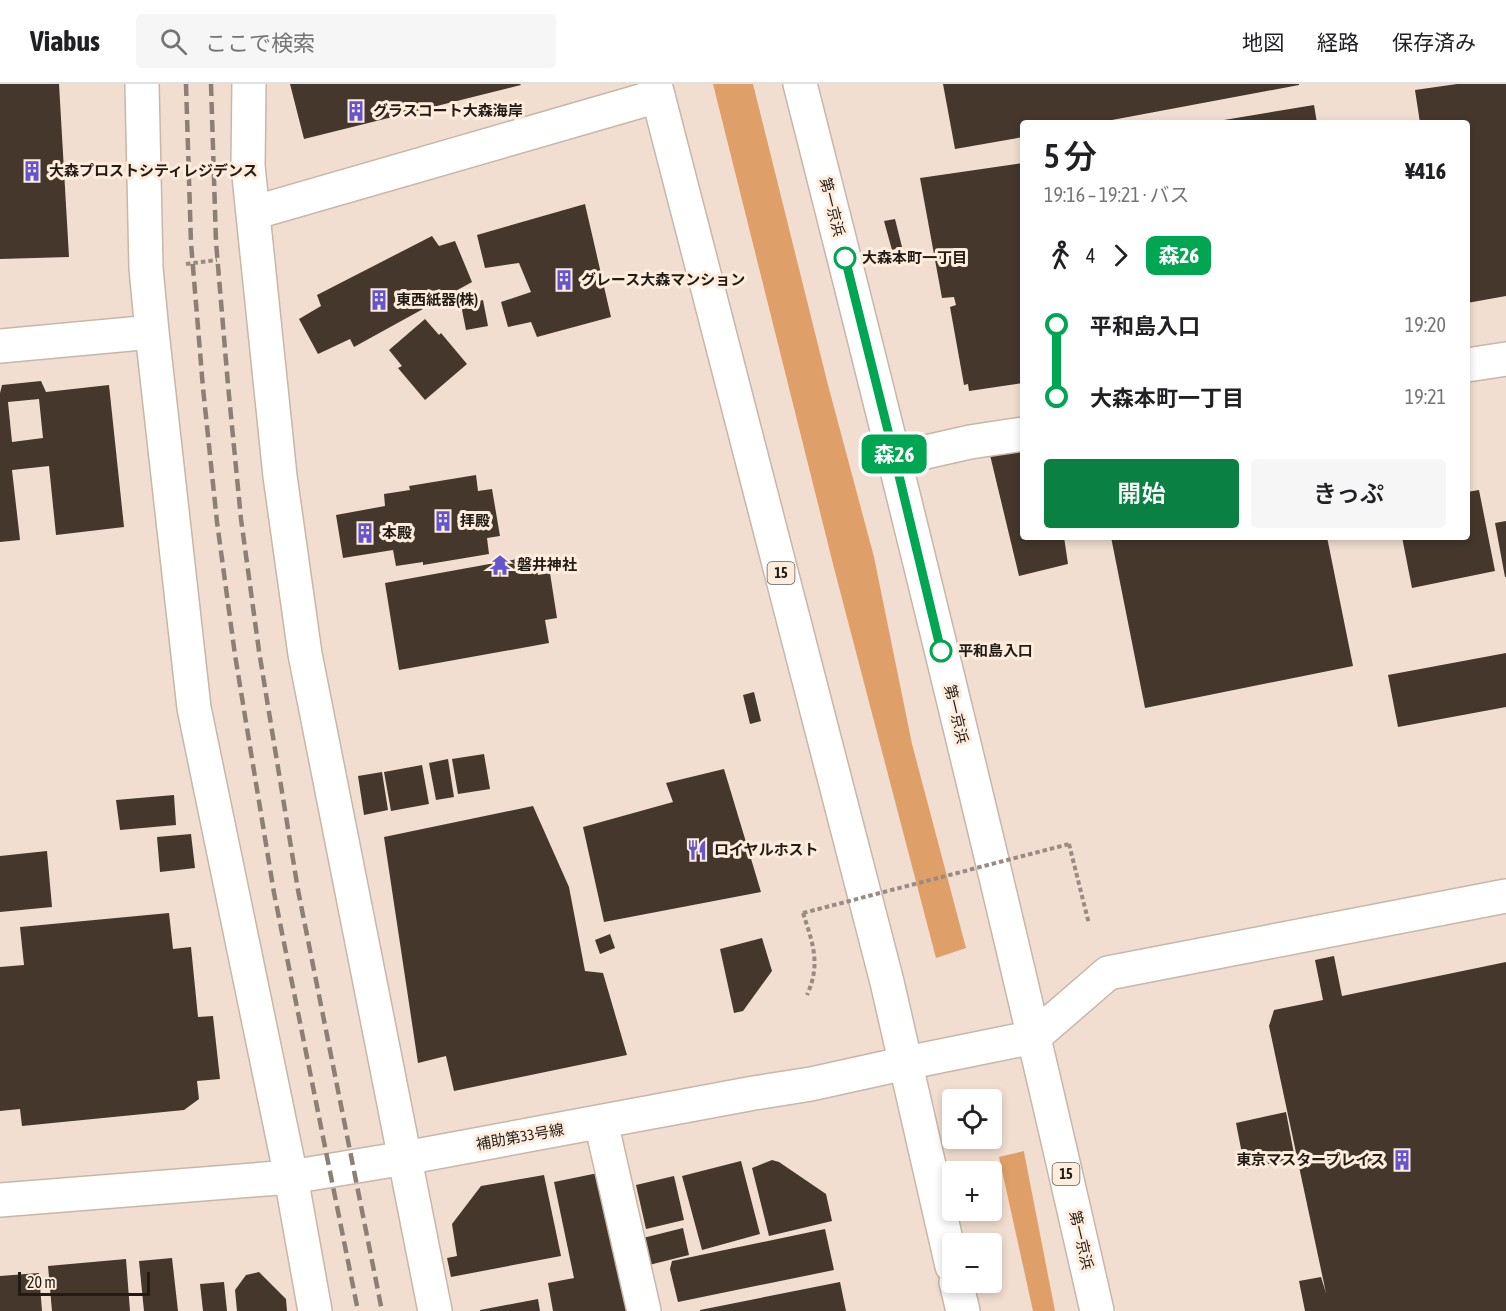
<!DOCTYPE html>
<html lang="ja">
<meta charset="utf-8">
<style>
body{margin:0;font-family:"Asap Condensed","Noto Sans JP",sans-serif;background:#f6f6f6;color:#202124;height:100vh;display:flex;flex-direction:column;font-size:22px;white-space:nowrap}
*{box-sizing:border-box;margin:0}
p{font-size:20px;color:#757577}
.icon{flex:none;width:33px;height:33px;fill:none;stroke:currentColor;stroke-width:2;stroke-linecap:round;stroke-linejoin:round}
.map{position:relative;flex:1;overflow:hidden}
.drawer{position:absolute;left:1020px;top:36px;width:450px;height:420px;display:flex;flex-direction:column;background:#fff;border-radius:6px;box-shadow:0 3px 9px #0003}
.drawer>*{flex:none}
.badge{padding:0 12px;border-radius:9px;font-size:21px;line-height:39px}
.buttons{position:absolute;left:942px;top:1005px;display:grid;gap:12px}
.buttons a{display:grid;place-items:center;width:60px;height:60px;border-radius:6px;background:#fff;box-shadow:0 3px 9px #0003;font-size:30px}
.scale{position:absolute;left:18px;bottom:15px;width:132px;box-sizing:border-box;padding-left:6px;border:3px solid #211b16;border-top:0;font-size:16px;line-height:21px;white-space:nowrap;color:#211b16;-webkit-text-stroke:4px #feecdd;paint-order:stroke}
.map>.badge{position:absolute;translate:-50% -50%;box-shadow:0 0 0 3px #fff}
.legs{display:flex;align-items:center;gap:9px;height:66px;padding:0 24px;font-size:20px}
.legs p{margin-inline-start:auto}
.head{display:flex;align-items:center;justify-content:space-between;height:102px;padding:0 24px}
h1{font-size:33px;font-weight:600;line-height:45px}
.primary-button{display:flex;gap:12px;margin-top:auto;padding:12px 24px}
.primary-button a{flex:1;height:69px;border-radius:6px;background:#0b8043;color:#fff;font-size:24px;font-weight:600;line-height:69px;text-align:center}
.primary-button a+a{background:#f6f6f6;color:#202124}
ul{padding:0 24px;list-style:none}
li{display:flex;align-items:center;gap:21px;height:72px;font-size:22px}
li i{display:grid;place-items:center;width:9px;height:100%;margin:0 8px;background:currentColor}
li i::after{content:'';width:15px;height:15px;margin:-8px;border:4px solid;border-radius:50%;background:#fff}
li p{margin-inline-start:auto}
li:first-child i{background:linear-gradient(#0000 50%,currentColor 0)}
li:last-child i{background:linear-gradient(currentColor 50%,#0000 0)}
header{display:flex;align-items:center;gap:36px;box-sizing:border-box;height:84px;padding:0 30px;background:#fff;border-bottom:2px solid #e0e0e0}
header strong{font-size:28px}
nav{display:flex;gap:33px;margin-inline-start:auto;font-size:21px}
.search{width:420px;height:54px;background:#f6f6f6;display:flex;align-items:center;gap:15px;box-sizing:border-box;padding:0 21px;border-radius:6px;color:#757577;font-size:22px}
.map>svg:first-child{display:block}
</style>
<header>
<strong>Viabus</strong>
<div class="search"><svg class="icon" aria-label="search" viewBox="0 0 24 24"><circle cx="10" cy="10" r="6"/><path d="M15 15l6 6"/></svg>ここで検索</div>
<nav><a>地図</a><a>経路</a><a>保存済み</a></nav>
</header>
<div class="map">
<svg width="1506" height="1227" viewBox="0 0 1506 1227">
<rect width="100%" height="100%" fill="#f1ded0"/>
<!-- green -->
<path fill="#df9f68" d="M713,0H753L828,301L874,473L912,660L966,864L936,874L834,484Z
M1024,1067V1068L1055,1227H1033L999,1073Z"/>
<!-- building -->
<path fill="#45372c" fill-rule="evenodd" d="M0,0H59L69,173L0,175Z
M290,0H520L521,1L304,55Z
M943,0H1299V1L1096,39H1023V53L955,65Z
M1457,0H1506V212L1467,219V39H1420L1415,6Z
M1314,21L1317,39H1212V38Z
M1023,79V299L969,307L968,300L964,301L950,223L956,221L954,213L942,214L920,94Z
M585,120L611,233L537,253L531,238L508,243L501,218L531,208L519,179L485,184L477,151Z
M895,135L902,163L892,166L884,137Z
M432,152L439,162L455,157L472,198L354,263L350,255L318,270L299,235L321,222L317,211Z
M477,207L479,217L483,216L488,242L466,246L461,221L464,220L462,209Z
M425,235L439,251L441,249L467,280L425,316L398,284L402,282L389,266Z
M41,297L46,308L109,301L124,443L56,451L49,382L12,386L20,456L0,458V309L2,301ZM39,315L43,354L12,358L8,318Z
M1023,366V453H1064L1068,480L1019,492L990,371Z
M476,391L478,407L492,405L500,452L487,454L489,470L423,481V478L396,482L393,466L343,474L336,431L385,422L384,410L410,406L409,402Z
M1479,406L1495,487L1412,504L1402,453H1467V408Z
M1506,437V493H1505L1495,439Z
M1111,453H1327L1353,582L1145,624Z
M534,472L538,491L550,489L557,534L545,536L549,559L399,586L385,499Z
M1506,569V623L1398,643L1388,591Z
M754,608L761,637L750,640L743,611Z
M484,670L490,705L458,710L452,675Z
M448,675L454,713L436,716L429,679Z
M422,681L429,720L391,727L384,688Z
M724,685L761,808L604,838L583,743L673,718L666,699Z
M382,688L388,726L364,731L358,692Z
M174,711L176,741L120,746L116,716Z
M533,722L569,803L585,887L603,889L627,971L454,1007L446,972L418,979L384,753Z
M191,750L195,784L160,788L157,753Z
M47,767L52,823L0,828V772Z
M169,829L173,865L191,863L198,933L213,932L220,995L197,997L199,1015L184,1026L22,1042L20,1025L0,1027V883L24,881L20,843Z
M610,850L615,864L600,870L595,856Z
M762,854L772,887L743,927L734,929L720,865Z
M1334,872L1342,912L1506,878V1227H1305L1299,1197L1321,1193L1326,1209L1269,942L1274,926L1323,916L1315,876Z
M1286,1028L1295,1075L1245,1085L1236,1039Z
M772,1076L779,1078L826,1110L832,1137L769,1152L752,1084Z
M741,1077L760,1150L702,1166L682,1092Z
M598,1089L627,1227H553L548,1199L574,1194L554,1098Z
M544,1091L561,1172L451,1193L447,1174L457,1172L452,1140L481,1102Z
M674,1092L684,1136L646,1145L636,1101Z
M683,1144L689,1171L649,1181L643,1154Z
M825,1145L834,1186L678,1218L670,1185L672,1177Z
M172,1174L178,1227H144L139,1177Z
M126,1175L130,1227H52L48,1182Z
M259,1188L286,1215L287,1227H237L235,1206L246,1191Z
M39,1189L42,1227H0V1192Z
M224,1198L227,1227H203L200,1200Z
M840,1198L846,1227H700V1226Z
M538,1215L540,1227H480V1226Z"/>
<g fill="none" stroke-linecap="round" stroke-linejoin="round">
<!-- minor casing -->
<g stroke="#c8b6a8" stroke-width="36">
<path id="minor" d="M249,0L248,82L280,392L305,570L435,1227
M253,129L658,12
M152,248L194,624L291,1093L315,1227
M0,262L152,248L146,184L142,0
M1467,281L1506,275
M895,375L970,358L1023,350
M601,1038L644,1227
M0,1116L291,1093L405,1074L754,1009L811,1000L906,979L1034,953L1108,889L1506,812"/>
</g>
<!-- highway casing -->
<g stroke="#c8b6a8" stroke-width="36">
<path id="highway" d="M655,0L887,898L952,1182
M800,0C904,408 1004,817 1097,1227
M956,1198L963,1227"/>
</g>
<!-- path -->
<path stroke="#998b81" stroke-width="4" stroke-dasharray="4.5 3" stroke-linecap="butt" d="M186,180L217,176
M1069,760L1089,840
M803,829C813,860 821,880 807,911"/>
<!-- minor -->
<use href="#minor" stroke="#fff" stroke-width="33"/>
<!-- highway -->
<use href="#highway" stroke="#fff" stroke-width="33"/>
<!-- rail -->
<path stroke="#8c8076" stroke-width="4.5" stroke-dasharray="12 6" stroke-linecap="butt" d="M186,0L191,159L203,304L217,438L235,571L274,809L358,1227
M211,0L216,158L228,301L241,435L259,567L298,806L382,1227"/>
<!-- path-bridge -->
<path stroke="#998b81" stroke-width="4" stroke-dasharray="4.5 3" stroke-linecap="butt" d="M803,829L1069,760"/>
</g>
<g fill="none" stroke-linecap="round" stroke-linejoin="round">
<!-- line-1 casing -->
<g stroke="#fff" stroke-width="14">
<path id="line-1" d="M845,174L895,375L941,567"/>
</g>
<!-- line-1 -->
<use href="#line-1" stroke="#00a651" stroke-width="9"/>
</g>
<!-- icons -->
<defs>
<g id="building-bare" transform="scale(1.62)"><path d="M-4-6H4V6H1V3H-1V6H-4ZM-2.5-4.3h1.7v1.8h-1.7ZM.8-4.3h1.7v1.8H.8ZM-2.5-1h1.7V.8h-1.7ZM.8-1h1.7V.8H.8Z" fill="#6454cd" stroke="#feecdd" stroke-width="2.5" paint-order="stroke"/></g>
<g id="temple-bare" transform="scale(1.62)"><path d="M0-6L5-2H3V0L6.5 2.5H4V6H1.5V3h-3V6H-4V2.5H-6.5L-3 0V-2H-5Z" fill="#6454cd" stroke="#feecdd" stroke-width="2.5" paint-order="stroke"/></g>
<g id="restaurant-bare" transform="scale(1.62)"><path d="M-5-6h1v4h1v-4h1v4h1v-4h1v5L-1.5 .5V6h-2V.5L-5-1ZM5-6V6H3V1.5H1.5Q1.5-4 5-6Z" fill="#6454cd" stroke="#feecdd" stroke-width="2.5" paint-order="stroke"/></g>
</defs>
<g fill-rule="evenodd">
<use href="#building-bare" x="356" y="27"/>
<use href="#building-bare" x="32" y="87"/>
<use href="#building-bare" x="564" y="196"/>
<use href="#building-bare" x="379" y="216"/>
<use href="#building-bare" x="443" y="437"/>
<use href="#building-bare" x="365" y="449"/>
<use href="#temple-bare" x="500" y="481"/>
<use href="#restaurant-bare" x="697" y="766"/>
<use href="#building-bare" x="1402" y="1076"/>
</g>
<!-- markers -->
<g fill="#fff" stroke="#00a651" stroke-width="3">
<circle cx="845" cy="174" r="10"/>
<circle cx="941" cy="567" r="10"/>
</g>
<g text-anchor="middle" stroke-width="6" stroke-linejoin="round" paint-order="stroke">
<!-- shield labels -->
<g fill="#feecdd" stroke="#635a52" stroke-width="1.5">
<rect x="767.5" y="478" width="27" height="22" rx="4.5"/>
<rect x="1052.5" y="1079" width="27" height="22" rx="4.5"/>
</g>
<g font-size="14" font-weight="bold" fill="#211b16">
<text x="781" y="494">15</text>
<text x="1066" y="1095">15</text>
</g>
<!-- poi labels -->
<g font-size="15" font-weight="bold" fill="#211b16" stroke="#feecdd" text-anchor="start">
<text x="373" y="32">グラスコート大森海岸</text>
<text x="49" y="92">大森プロストシティレジデンス</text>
<text x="581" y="201">グレース大森マンション</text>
<text x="396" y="221">東西紙器(株)</text>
<text x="460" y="442">拝殿</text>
<text x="382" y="454">本殿</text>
<text x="517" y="486">磐井神社</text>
<text x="714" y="771">ロイヤルホスト</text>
<text x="1385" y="1081" text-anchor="end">東京マスタープレイス</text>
</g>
<!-- street labels -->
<g font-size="15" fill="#211b16" stroke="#feecdd">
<text transform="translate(832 123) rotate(76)" y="5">第一京浜</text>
<text transform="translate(956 630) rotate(77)" y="5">第一京浜</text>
<text transform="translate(520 1053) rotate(-10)" y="5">補助第33号線</text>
<text transform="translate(1081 1156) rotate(77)" y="5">第一京浜</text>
</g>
<!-- stop labels -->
<g font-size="15" font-weight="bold" fill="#211b16" stroke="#feecdd" text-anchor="start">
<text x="862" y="179">大森本町一丁目</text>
<text x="958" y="572">平和島入口</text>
</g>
</g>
</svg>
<div class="buttons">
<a><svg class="icon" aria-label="locate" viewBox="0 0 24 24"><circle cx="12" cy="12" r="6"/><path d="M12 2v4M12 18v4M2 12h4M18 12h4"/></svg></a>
<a>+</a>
<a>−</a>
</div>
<div class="scale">20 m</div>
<b class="badge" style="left:894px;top:370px;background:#00a651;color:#fff">森26</b>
<section class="drawer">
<div class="head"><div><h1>5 分</h1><p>19:16 – 19:21 · バス</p></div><b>¥416</b></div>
<div class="legs"><svg class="icon" aria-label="walk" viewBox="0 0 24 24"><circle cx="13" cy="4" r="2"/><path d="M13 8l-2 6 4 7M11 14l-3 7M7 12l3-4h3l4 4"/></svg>4<svg class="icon" aria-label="forward" viewBox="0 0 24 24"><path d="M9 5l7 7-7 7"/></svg><b class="badge" style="background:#00a651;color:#fff">森26</b></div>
<ul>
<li><i style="color:#00a651"></i><b>平和島入口</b><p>19:20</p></li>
<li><i style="color:#00a651"></i><b>大森本町一丁目</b><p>19:21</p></li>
</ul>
<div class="primary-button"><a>開始</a><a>きっぷ</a></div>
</section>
</div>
